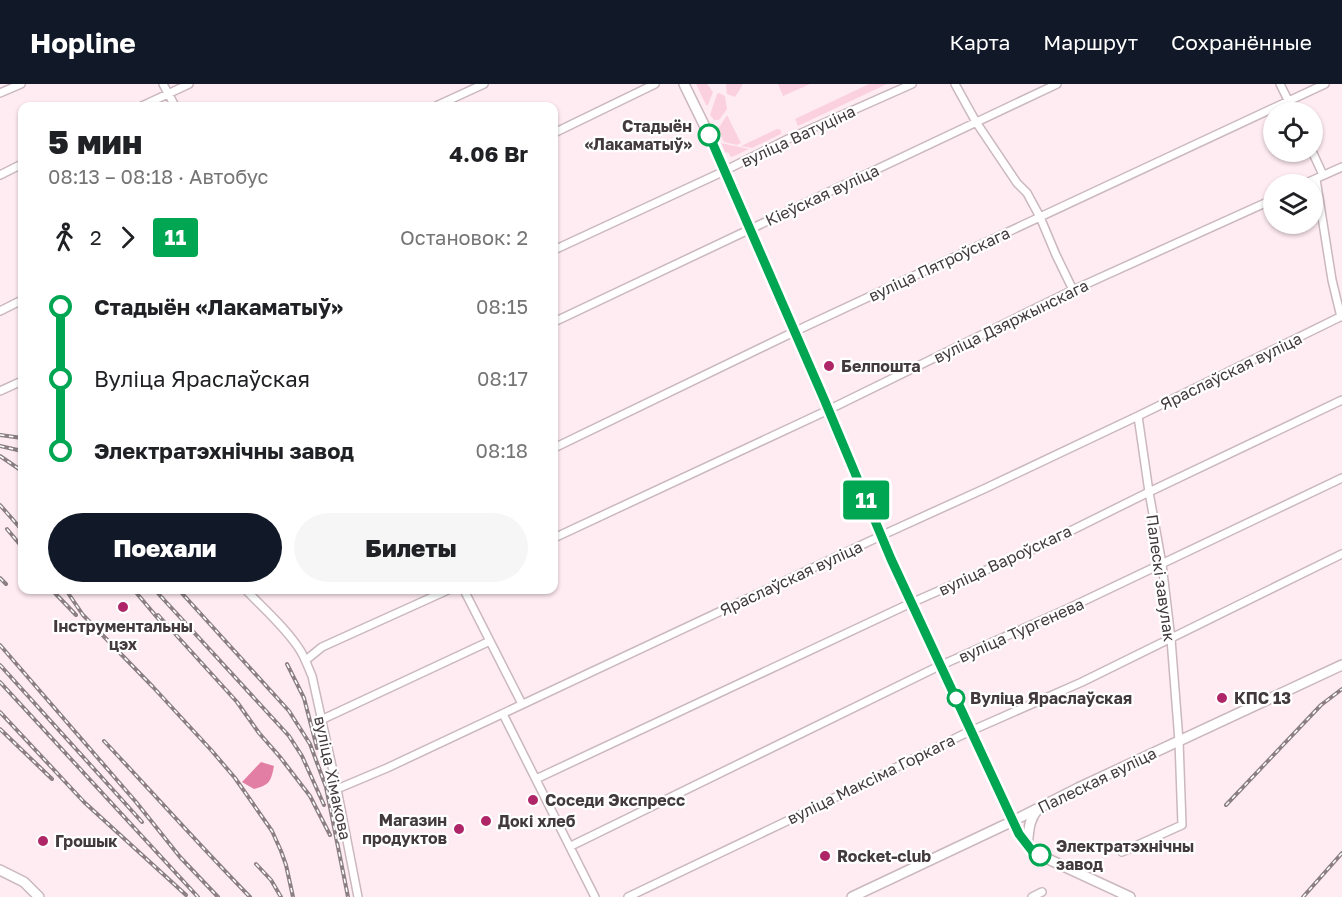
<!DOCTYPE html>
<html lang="ru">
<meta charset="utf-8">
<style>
body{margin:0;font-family:"Golos Text",sans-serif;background:#f6f6f6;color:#202124;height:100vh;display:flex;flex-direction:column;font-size:22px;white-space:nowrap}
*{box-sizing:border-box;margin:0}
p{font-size:20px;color:#757577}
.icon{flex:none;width:33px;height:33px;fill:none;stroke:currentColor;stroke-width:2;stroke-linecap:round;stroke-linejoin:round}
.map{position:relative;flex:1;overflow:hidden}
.sheet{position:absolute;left:18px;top:18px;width:540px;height:492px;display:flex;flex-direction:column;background:#fff;border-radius:12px;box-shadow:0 2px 4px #0004}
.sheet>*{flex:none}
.badge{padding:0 12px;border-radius:4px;font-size:21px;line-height:39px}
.buttons{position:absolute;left:1263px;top:18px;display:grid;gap:12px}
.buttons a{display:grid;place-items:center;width:60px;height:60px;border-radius:50%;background:#fff;box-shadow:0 2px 4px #0004;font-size:30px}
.map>.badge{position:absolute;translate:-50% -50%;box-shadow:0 0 0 3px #fff}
.legs{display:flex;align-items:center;gap:9px;height:66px;padding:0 30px;font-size:20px}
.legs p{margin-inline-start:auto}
.headline{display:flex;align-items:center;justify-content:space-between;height:102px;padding:0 30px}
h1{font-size:33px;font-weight:800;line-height:45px}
.button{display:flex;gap:12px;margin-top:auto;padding:12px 30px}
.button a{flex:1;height:69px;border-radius:36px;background:#111827;color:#fff;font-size:24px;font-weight:800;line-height:69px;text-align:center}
.button a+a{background:#f6f6f6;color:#202124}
ul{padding:0 30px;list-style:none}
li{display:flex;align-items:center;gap:21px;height:72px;font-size:22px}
li i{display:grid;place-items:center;width:9px;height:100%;margin:0 8px;background:currentColor}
li i::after{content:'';width:15px;height:15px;margin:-8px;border:4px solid;border-radius:50%;background:#fff}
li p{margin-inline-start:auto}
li:first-child i{background:linear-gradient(#0000 50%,currentColor 0)}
li:last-child i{background:linear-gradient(currentColor 50%,#0000 0)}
header{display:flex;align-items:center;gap:36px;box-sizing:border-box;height:84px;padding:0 30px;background:#111827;color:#fff}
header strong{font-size:28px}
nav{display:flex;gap:33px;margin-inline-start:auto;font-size:21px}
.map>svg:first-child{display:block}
</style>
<header>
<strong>Hopline</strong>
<nav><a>Карта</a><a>Маршрут</a><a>Сохранённые</a></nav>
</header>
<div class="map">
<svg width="1342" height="813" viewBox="0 0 1342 813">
<rect width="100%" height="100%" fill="#ffecf2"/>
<!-- green -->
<path fill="#fcd1df" d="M696,0H707L713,8L708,21H706Z
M726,0H742V2L735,13L727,10Z
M778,0H810L783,12Z
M869,0H887L798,42L795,35Z
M719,9L725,12L727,25L719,36H714L710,31L717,10Z
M727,31L741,59L737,61L724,58L718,45Z
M777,45L781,46V50L752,64L741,62Z
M721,59L749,65L732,73L730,72L729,69L725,68Z"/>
<!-- water -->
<path fill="#e27ea3" d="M261,678L274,682C271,698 269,701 254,705L242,698Z"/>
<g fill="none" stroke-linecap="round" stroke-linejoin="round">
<!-- minor casing -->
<g stroke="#cab8be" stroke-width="10">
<path id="minor" d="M163,0L175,22
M955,0L976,38L1017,99L1027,109L1040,133L1056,171L1073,206
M1280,0L1294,28
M0,9L21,0
M142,22L189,0
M436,22L484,0
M554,49L655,0
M1312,67L1323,91
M0,91L22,80
M1316,95L1332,196L1341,233
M1304,100L1342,83
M554,166L718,90L788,55L912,0
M0,227L22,216
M554,238L1057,0
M0,307L22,297
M554,364L800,245L1325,0
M554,454L824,328L1073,206L1274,115
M246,506C264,525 286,544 300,566C305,574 308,583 312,592L337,705L358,813
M464,506L522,620
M306,576L322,563L448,506
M503,630L595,813
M321,636L490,557
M536,695L911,519L1034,465L1149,408L1342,316
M337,705L387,684L887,449L986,404L1138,332L1342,232
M571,762L935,584L1069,524L1342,394
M1122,768L1182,741L1179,657L1171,555L1162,480L1149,408L1138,332
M628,813L785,738L966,649L1082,598L1342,470
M1032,813L1042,808"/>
</g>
<!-- major casing -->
<g stroke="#cab8be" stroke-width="12">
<path id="major" d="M684,0L709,51L754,153L891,475L1019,750L1033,768L1130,813
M1027,762C1029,748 1028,736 1038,725
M0,786L24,798L39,813
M852,813L1013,737L1078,704L1342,581"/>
</g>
<!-- minor -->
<use href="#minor" stroke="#fff" stroke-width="7"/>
<!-- major -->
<use href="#major" stroke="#fff" stroke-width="9"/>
<!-- rail casing -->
<g stroke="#8b7f83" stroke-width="4">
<path id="rail" d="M0,351L22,354
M0,362L22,367
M0,372L22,387
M0,421L22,446
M7,445L22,463
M0,494L6,500
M52,506L76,531
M66,506L83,531L153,603L212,667L235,694L272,747L281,767L286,781L293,813
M134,506L161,538
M155,506L289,652L302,672L324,721
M179,506L289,627L310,660L326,703L348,813
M158,531L237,618L259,649L280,673L310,712L330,751
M0,561L136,718L180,773L218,813
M287,580L304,614L317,664
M0,581L142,738
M0,598L198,813
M0,628L84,718L186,811
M0,645L52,695
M104,657C153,709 200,762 250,813
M1226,721L1321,621L1342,605
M256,780L271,796L281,813
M1303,813L1342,769"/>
</g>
<!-- rail -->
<use href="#rail" stroke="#fff" stroke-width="1.5" stroke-dasharray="4.5" stroke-linecap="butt"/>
</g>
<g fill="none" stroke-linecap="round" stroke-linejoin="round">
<!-- line-1 casing -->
<g stroke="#fff" stroke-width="14">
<path id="line-1" d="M709,51L824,315L891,475L1019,750L1033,768L1040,771"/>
</g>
<!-- line-1 -->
<use href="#line-1" stroke="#00a651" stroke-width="9"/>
</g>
<!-- markers -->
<g fill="#fff" stroke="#00a651" stroke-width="3">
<circle cx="709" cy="51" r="10"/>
<circle cx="956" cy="614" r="8"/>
<circle cx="1040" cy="771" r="10"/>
</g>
<g fill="#af2668" stroke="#fff" stroke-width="2">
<circle cx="829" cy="282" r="6"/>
<circle cx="123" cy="523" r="6"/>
<circle cx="1222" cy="614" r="6"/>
<circle cx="533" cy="716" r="6"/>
<circle cx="486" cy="737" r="6"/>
<circle cx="459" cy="745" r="6"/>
<circle cx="43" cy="757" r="6"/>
<circle cx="825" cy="772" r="6"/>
</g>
<g text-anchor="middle" stroke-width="4.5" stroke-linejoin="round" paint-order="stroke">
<!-- stop labels -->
<g font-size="16" font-weight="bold" fill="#423a3d" stroke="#fff" text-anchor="start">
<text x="692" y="48" text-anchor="end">Стадыён<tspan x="692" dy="18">«Лакаматыў»</tspan></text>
<text x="970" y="620">Вуліца Яраслаўская</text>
<text x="1056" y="768">Электратэхнічны<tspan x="1056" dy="18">завод</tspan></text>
</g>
<!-- street labels -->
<g font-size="16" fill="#423a3d" stroke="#fff">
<text transform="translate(798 52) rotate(-25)" y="6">вуліца Ватуціна</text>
<text transform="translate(822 111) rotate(-25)" y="6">Кіеўская вуліца</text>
<text transform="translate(939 180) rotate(-25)" y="6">вуліца Пятроўскага</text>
<text transform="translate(1011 237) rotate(-26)" y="6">вуліца Дзяржынскага</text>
<text transform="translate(1231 287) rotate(-26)" y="6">Яраслаўская вуліца</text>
<text transform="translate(1005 476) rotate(-25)" y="6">вуліца Вароўскага</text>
<text transform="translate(791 494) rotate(-25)" y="6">Яраслаўская вуліца</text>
<text transform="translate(1161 494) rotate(82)" y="6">Палескі завулак</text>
<text transform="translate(1021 546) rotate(-24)" y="6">вуліца Тургенева</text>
<text transform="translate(333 694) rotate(78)" y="6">вуліца Хімакова</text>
<text transform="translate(871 695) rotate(-26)" y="6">вуліца Максіма Горкага</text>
<text transform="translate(1097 696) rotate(-26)" y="6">Палеская вуліца</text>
</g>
<!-- poi labels -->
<g font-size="16" font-weight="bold" fill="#423a3d" stroke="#fff" text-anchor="start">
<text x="841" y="288">Белпошта</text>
<text x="123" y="548" text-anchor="middle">Інструментальны<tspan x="123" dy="18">цэх</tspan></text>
<text x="1234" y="620">КПС 13</text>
<text x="545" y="722">Соседи Экспресс</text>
<text x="447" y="742" text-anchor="end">Магазин<tspan x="447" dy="18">продуктов</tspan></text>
<text x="498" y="743">Докі хлеб</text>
<text x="55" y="763">Грошык</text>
<text x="837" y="778">Rocket-club</text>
</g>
</g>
</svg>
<div class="buttons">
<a><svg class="icon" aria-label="locate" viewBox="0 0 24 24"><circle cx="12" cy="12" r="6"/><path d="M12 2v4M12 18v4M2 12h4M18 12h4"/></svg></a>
<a><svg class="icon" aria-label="layers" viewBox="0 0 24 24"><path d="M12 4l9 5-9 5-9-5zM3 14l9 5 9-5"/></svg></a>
</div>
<b class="badge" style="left:866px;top:416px;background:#00a651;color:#fff">11</b>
<section class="sheet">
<div class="headline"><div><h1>5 мин</h1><p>08:13 – 08:18 · Автобус</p></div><b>4.06 Br</b></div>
<div class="legs"><svg class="icon" aria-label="walk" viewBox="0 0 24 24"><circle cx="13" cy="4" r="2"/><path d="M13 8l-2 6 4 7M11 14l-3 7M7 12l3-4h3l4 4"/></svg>2<svg class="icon" aria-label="forward" viewBox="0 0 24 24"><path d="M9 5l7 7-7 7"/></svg><b class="badge" style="background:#00a651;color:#fff">11</b><p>Остановок: 2</p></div>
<ul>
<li><i style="color:#00a651"></i><b>Стадыён «Лакаматыў»</b><p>08:15</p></li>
<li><i style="color:#00a651"></i><span>Вуліца Яраслаўская</span><p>08:17</p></li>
<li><i style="color:#00a651"></i><b>Электратэхнічны завод</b><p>08:18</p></li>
</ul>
<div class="button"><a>Поехали</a><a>Билеты</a></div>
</section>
</div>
